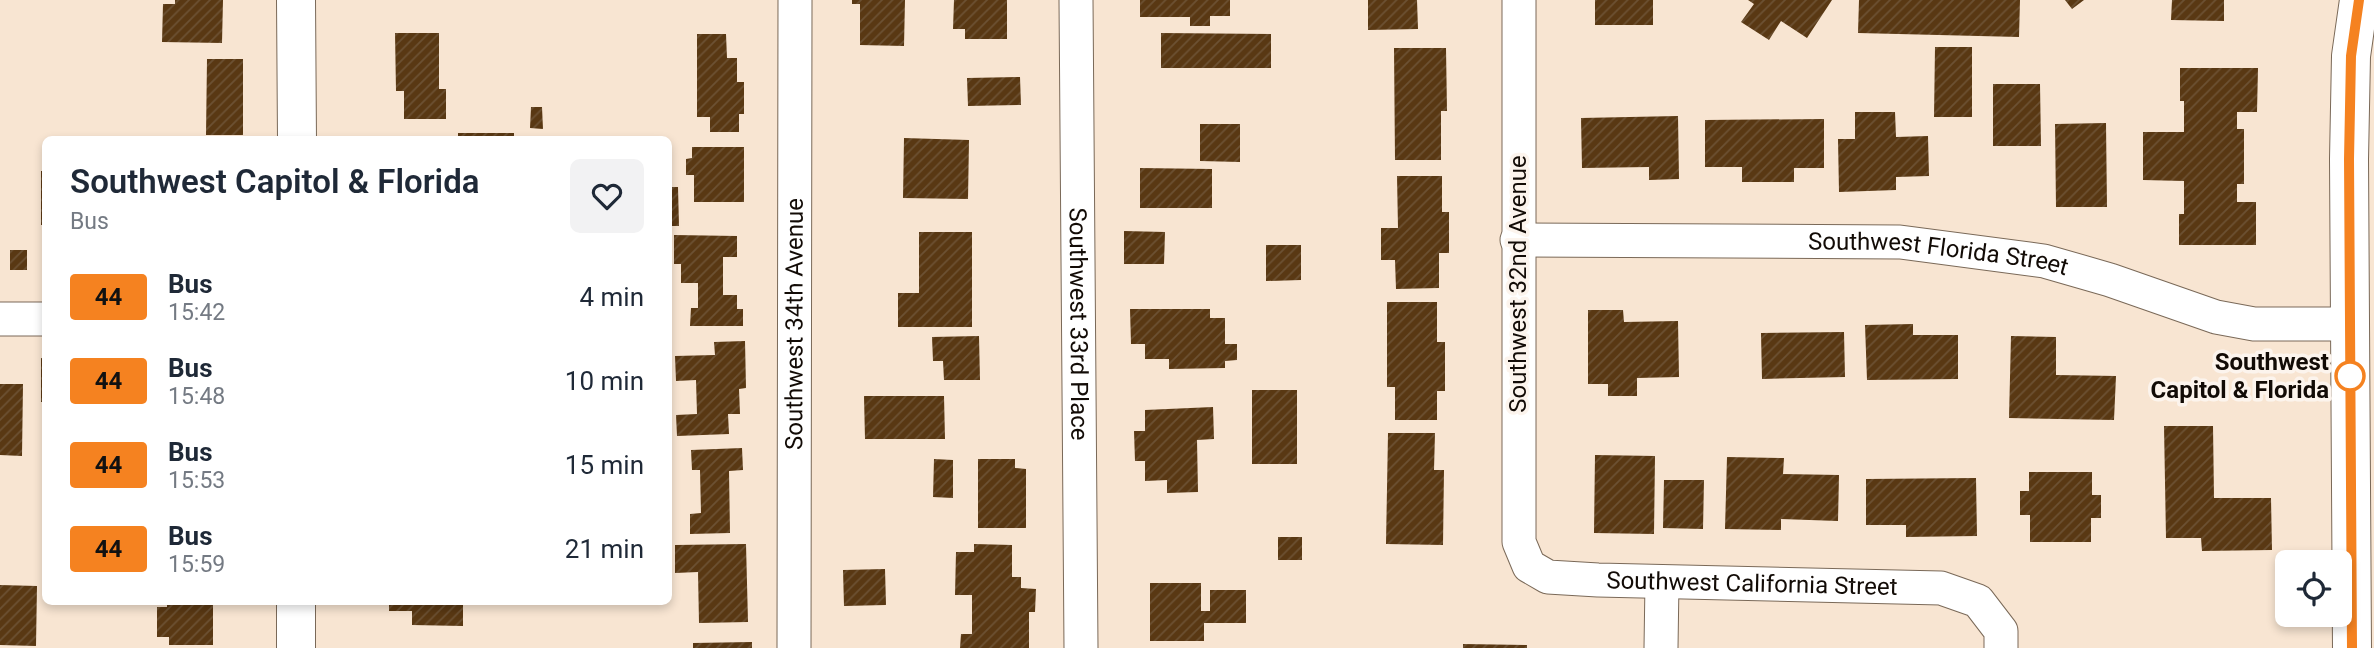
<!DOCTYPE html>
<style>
body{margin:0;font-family:Roboto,sans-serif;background:#f2f2f3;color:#1f2937;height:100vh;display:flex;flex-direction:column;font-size:26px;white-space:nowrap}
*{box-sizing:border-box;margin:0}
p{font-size:23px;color:#747a83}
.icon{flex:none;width:38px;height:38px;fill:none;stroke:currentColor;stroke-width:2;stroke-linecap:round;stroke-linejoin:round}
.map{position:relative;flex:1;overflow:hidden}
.sheet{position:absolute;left:42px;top:136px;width:630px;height:469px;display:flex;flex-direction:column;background:#fff;border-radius:10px;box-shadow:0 4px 10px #0003}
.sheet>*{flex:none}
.badge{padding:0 14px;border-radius:5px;font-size:24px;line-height:46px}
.fabs{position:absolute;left:2275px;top:550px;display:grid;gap:14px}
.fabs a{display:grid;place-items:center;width:77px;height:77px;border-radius:10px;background:#fff;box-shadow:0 4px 10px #0003;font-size:35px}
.map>.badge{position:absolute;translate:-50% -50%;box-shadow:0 0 0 4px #fff}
.round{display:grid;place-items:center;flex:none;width:74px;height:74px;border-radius:10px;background:#f2f2f3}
.summary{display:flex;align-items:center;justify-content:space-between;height:119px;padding:0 28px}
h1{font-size:33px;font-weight:600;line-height:52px}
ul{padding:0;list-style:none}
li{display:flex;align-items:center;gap:21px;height:84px;padding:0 28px}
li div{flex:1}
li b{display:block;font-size:26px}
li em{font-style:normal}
li .badge{min-width:77px;font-weight:700;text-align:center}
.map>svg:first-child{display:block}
</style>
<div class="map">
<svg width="2374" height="648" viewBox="0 0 2374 648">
<defs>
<pattern id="building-hatch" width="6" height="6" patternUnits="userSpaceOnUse" patternTransform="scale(1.75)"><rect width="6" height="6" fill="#593813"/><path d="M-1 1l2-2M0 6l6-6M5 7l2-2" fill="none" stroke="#6c5133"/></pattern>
</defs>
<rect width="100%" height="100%" fill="#f8e5d2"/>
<!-- building -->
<path fill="url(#building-hatch)" d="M175,0H223L222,43L162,42L163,4H175Z
M852,0H905L904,46L860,45V4H852Z
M954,0H1007V39H965V29H953Z
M1140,0H1230V16H1210V26H1190V17H1140Z
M1368,0H1417L1418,29L1368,30Z
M1595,0H1653V25H1595Z
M1748,0H1832L1807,38L1781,21L1769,40L1741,22L1754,4Z
M1859,0H2020L2019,37L1858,33Z
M2065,0H2084L2072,9Z
M2172,0H2224V21L2171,20Z
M395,33H439V89H446V119H404V91H396Z
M1161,33L1271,34V68H1161Z
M697,34H726L727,58H737V82H744V114H739V132H710V117H697Z
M1935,47H1972V117H1934Z
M1394,48H1446L1447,111H1441V160H1395Z
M207,59H243V135H206Z
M2180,68H2258L2257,112H2237V129H2244V184H2237V202H2256V245H2179V214H2184V181L2143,180V132H2184V101H2180Z
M1020,77L1021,105L968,106L967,78Z
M1993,84H2040L2041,146H1993Z
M531,107H542L543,129L530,128Z
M1855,112H1895L1896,137L1928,136L1929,176L1896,177V190L1839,192L1838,139H1855Z
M1678,116L1679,179L1649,180V167L1582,168L1581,118Z
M1824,119V168H1794V182H1742V167H1705V120Z
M2106,123L2107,207H2056L2055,124Z
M1200,124H1240V162L1200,161Z
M458,133H514V140H458Z
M904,138L969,140L968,199L903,198Z
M692,147H744V202H694V175H686V159L692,158Z
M1140,168L1212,169V208H1140Z
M41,171H46V225H41Z
M1397,176H1442V212H1449V253H1439V288L1396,289L1395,260H1381V228H1398Z
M668,187H678L679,226H668Z
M1124,231L1165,232L1164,264H1124Z
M919,232H972V327H898V293H919Z
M674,235L737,236V257H723V295H737V309H743V326H690L691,308H698V283H681V264H674Z
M1266,245H1301V280L1266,281Z
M10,250H27V270H10Z
M1387,302H1437V342H1445V391H1437V420H1395V387H1387Z
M1130,309H1210V318H1225V344H1237V360L1225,361V368L1169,369V359H1145V344H1131Z
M1588,310H1623L1624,322L1678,321L1679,377L1637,378V396H1608V384H1588Z
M1913,324V335H1958V379L1867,380L1865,325Z
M1844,332L1845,377L1762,379L1761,333Z
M979,336L980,380H944L943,361H933L932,337Z
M2011,336L2056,337V375L2116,376L2114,420L2009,418Z
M745,341L746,388L739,389L740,414H728L729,434L677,436L676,415L697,414L696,380L676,381L675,356L715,355L714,342Z
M41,358H46V402H41Z
M0,384H23L22,456L0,455Z
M1252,390H1297V464H1252Z
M864,396H944L945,439H865Z
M1213,407L1214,439L1197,440L1198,492L1167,493V480L1145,481V461H1135L1134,431H1145V410Z
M2164,426H2213L2214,498H2271L2272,550L2202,551L2201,538H2166Z
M1388,433H1435L1434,470H1444L1443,545L1386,544Z
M742,448L743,470L729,471L730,533L690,534V514L701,513L700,470H692L691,450Z
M1595,455L1655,456L1654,534L1594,533Z
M1727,457L1784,458L1783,474L1839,475L1838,521L1781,519V530L1725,529Z
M934,459L953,460V498L933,497Z
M978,459H1015V468L1026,469V528H978Z
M2029,472H2092V495H2101V518H2091V542H2030V515H2020V491H2029Z
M1976,478L1977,536L1906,537V525H1866V479Z
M1664,480H1704L1703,529L1663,528Z
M1278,537H1302V560H1278Z
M746,544L748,622L699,623L698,572L675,573V545Z
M974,544L1012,545V577H1021V588L1036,589L1035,612H1029V648H960L961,634H972V595H955L956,552H974Z
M885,569L886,605L844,606L843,570Z
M1150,583H1201V611H1210V590H1246V623H1204V641H1150Z
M0,585L37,586L36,646L0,645Z
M167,602H213V645H169V637H157V607H167Z
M389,602H463V626L412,625V611H389Z
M752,642V648H693V643Z
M1463,644L1527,645V648H1463Z"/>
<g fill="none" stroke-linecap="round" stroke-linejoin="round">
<!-- minor casing -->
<g stroke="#7a6958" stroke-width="35">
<g id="minor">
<path id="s1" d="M1076,0L1081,648"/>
<path id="s2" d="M1519,0V542L1529,566L1548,577L1598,580L1941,588L1978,601L2001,631V648"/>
<path id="s3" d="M1517,240L1900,242L2044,261L2110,280L2216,317L2254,324H2349"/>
<path d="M0,319H46"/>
<path id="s4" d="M794,648L795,0"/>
<path d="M1661,648L1662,582"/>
</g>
</g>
<!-- tertiary casing -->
<g stroke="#7a6958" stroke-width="40">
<path id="tertiary" d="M296,0L297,140
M296,648V602
M2352,648L2349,159L2351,56L2359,0"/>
</g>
<!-- minor -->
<use href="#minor" stroke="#fff" stroke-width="33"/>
<!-- tertiary -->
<use href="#tertiary" stroke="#fff" stroke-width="38"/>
</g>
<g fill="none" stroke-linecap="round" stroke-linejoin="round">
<!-- line casing -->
<g stroke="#fff" stroke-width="16">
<path id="line" d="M2352,648L2349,159L2351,56L2359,0"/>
</g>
<!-- line -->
<use href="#line" stroke="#f58220" stroke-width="10"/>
</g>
<!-- markers -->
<circle fill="#fff" stroke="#f58220" stroke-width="3.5" cx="2350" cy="376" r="14"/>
<g text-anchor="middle" stroke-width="7" stroke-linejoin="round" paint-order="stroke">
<!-- street labels -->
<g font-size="24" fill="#120b06" stroke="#fcf4ed">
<text dy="8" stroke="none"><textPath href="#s3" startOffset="422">Southwest Florida Street</textPath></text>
<text transform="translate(1518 284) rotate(-90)" y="8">Southwest 32nd Avenue</text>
<text dy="8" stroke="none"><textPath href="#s4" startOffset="324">Southwest 34th Avenue</textPath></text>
<text dy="8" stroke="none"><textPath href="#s1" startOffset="324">Southwest 33rd Place</textPath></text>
<text dy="8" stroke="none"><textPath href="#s2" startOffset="794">Southwest California Street</textPath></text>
</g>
<!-- stop labels -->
<g font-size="24" font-weight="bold" fill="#120b06" stroke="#fcf4ed" text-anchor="end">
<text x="2329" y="370">Southwest<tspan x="2329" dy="28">Capitol &amp; Florida</tspan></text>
</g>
</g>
</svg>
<div class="fabs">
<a><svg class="icon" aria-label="locate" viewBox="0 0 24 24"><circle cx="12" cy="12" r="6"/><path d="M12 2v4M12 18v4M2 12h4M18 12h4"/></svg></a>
</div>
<section class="sheet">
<div class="summary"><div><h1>Southwest Capitol &amp; Florida</h1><p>Bus</p></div><a class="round"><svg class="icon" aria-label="heart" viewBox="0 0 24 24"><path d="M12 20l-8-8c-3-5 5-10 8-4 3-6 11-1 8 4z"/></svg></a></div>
<ul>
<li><span class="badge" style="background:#f58220;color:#111">44</span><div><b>Bus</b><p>15:42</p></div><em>4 min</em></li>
<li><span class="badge" style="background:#f58220;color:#111">44</span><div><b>Bus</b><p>15:48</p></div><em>10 min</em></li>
<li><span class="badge" style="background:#f58220;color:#111">44</span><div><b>Bus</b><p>15:53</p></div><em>15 min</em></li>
<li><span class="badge" style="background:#f58220;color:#111">44</span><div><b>Bus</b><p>15:59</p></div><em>21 min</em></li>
</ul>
</section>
</div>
